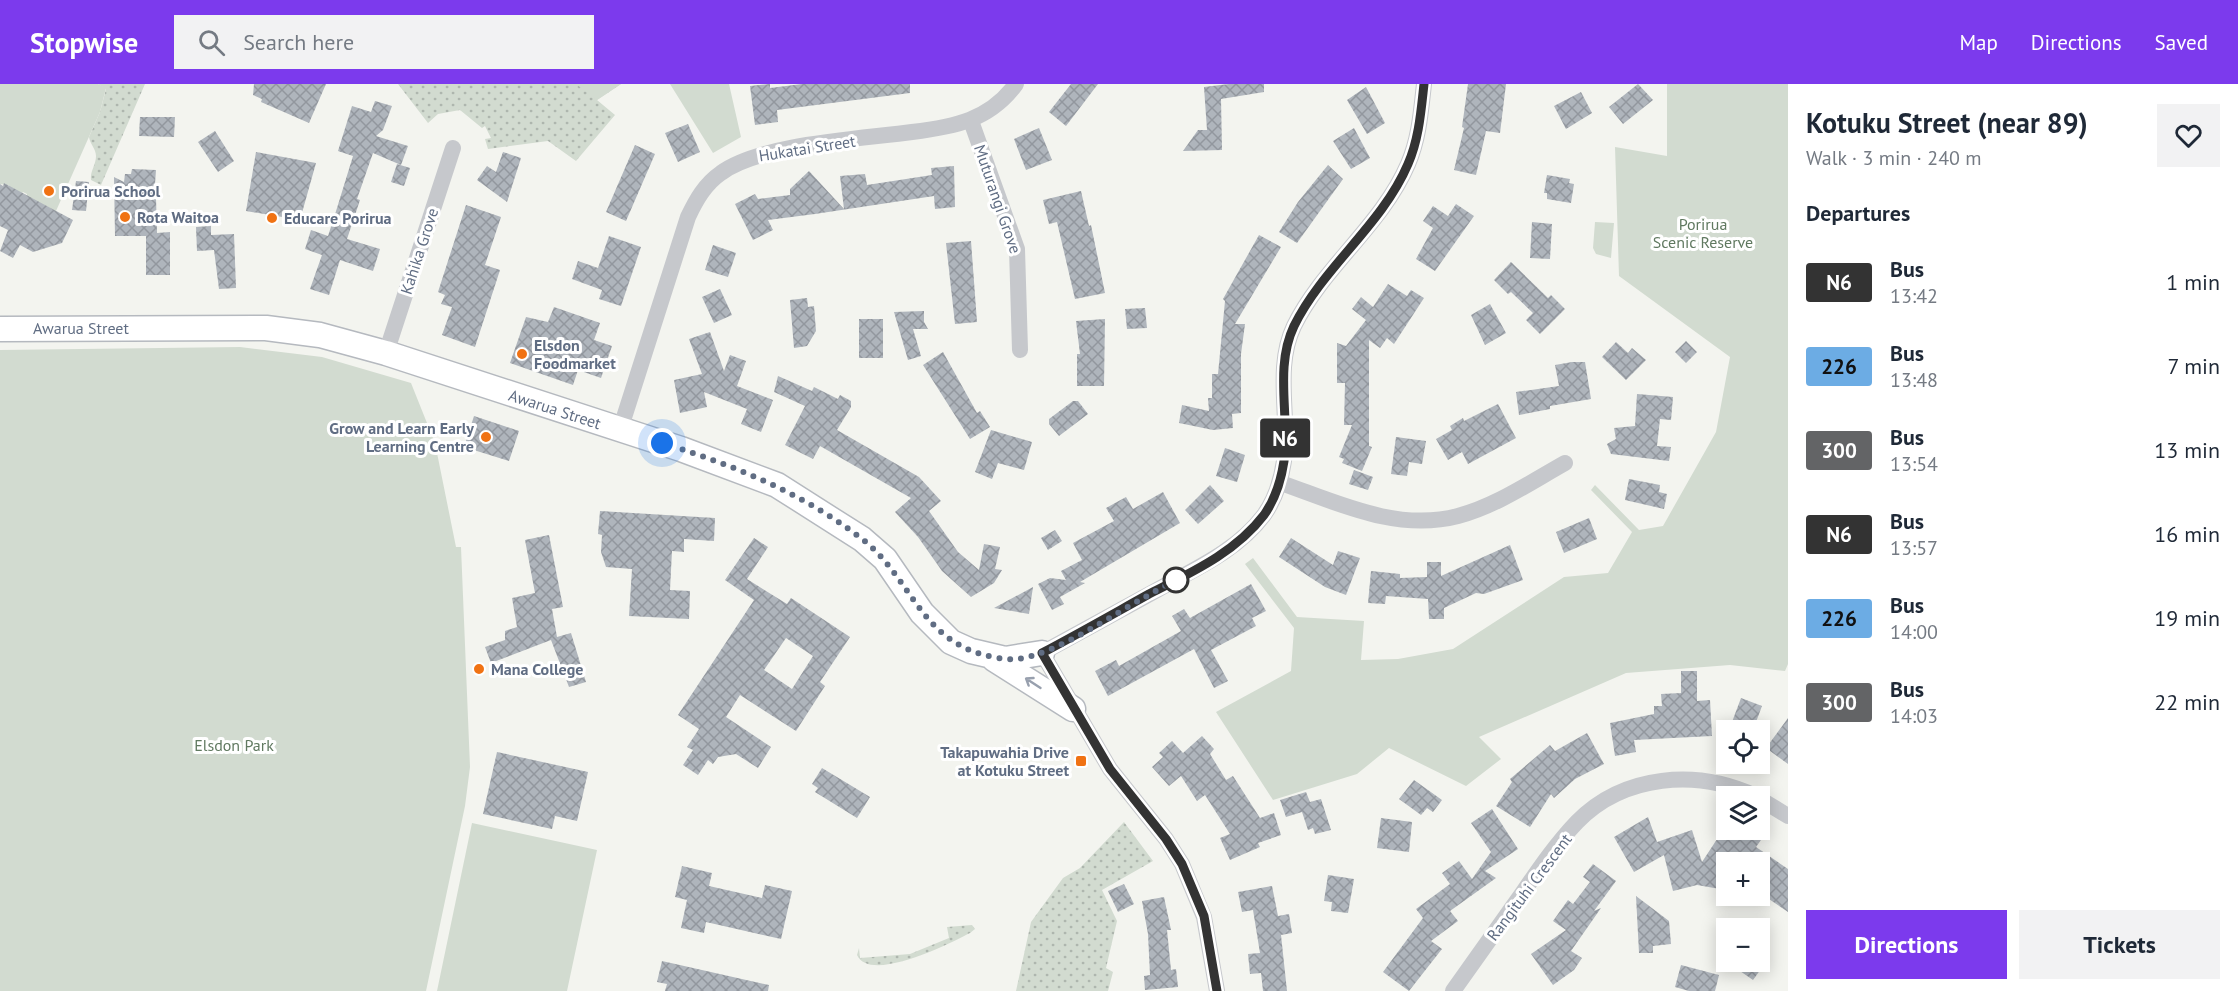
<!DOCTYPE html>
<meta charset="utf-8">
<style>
body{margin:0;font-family:"PT Sans",sans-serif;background:#f2f2f3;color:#1f2937;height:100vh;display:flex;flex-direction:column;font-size:22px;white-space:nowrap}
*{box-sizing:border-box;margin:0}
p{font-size:20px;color:#747a83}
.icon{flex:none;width:33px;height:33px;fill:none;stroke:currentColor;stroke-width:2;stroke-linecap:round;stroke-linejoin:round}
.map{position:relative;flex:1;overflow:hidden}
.side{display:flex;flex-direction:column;background:#fff;width:450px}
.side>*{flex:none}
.badge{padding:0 12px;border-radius:4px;font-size:21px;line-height:39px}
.tools{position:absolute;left:1716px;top:636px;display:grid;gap:12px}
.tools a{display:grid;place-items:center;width:54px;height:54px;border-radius:0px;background:#fff;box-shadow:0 3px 15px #0003;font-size:30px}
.you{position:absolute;width:30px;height:30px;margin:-15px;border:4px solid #fff;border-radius:50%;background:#1a73e8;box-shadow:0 0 0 9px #1a73e833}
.map>.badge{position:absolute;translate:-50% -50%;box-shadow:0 0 0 3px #fff}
h2{padding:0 18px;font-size:22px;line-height:54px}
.round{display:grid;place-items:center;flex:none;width:63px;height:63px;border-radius:0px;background:#f2f2f3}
.head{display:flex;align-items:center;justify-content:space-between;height:102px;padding:0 18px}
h1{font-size:28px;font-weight:700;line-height:45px}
.button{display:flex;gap:12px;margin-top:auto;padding:12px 18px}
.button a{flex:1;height:69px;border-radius:0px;background:#7c3aed;color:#fff;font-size:24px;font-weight:700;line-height:69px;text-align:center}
.button a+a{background:#f2f2f3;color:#1f2937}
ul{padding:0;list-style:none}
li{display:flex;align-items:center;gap:18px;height:84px;padding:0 18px}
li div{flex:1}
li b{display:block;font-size:22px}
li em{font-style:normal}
li .badge{min-width:66px;font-weight:700;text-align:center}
header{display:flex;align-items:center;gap:36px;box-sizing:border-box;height:84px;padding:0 30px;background:#7c3aed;color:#fff}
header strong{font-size:28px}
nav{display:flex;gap:33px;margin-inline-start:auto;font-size:21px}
.search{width:420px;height:54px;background:#f2f2f3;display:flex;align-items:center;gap:15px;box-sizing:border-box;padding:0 21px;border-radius:0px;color:#747a83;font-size:22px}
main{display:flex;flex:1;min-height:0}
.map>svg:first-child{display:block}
</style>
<header>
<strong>Stopwise</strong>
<div class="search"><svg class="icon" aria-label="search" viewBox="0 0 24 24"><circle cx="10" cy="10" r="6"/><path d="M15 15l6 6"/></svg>Search here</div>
<nav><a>Map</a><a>Directions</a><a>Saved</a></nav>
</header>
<main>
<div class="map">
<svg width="1788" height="907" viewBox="0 0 1788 907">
<defs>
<pattern id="grass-dots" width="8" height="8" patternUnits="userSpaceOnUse" patternTransform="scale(1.5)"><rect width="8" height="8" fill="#d2dbd0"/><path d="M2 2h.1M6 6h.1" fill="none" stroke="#aeb6ae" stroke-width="1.8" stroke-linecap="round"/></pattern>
<pattern id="building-cross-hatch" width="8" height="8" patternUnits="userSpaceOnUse" patternTransform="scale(1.5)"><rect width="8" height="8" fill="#afb5bc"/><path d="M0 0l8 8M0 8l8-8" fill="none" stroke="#92979e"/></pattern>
</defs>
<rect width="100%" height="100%" fill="#f3f4ef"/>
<!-- grass -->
<path fill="url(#grass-dots)" d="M98,0H145L101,101L91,96C90,87 96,81 96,72C96,65 90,60 89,53L100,28L106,5Z
M398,0H621L597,16L615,31L576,77L548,57L488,65L485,55L491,54L485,42L482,44L460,26L438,30L428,39Z
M1124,738L1153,777L1102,806L1117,837L1106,884L1113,888L1108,907H1016L1031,838L1063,794L1080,784Z
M972,841L975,845L970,849C951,859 870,900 857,871L859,864L860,874L910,870L949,854L947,843Z"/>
<!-- park -->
<path fill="#d2dbd0" d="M0,0H98L106,4L100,28L56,127L27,113V110L23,108L21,110L8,104L9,101L0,100Z
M576,0H621L597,16Z
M670,0H729L741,53L713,69Z
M1667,0H1788V580L1785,587L1730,581L1626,589L1479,653L1501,675L1466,702L1389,664L1357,690L1273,716L1216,628L1291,587L1294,544L1245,480L1253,474L1297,533L1364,537L1361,576L1398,575L1453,565L1564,493L1608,489L1632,448L1591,406L1595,401L1639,446L1663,442L1716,348L1730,273L1619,192L1615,63L1667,72Z
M1595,138L1614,139L1611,174L1596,170L1593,164Z
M240,263L322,273L411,299L435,359L456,463H461L470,683L465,722L426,907H0V266Z
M472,739L597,766L567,907H437Z"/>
<!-- building -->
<path fill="url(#building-cross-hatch)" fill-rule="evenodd" d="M254,0H326L309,39L261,18L262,15L253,11Z
M770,0V4L802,0H910V9L777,26L778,38L755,41L750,2Z
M1071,0H1098L1066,42L1049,28Z
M1229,0H1264V8L1221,15L1222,66L1183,67L1198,46H1207L1204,3Z
M1468,0H1506L1500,49L1486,47L1476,91L1454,86L1464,44L1462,43Z
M1638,0L1653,16L1623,40L1609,23Z
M1366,3L1385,39L1367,50L1347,16Z
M1581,8L1592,29L1566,45L1554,22Z
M375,17L392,22L383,46L376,52L408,62L401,81L373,69L357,115L360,116L347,155L380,165L373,187L340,176L329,211L310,205L322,171L305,165L311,146L328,152L337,124L353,72L338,67L352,22L371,28Z
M140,33H175L174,53L139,52Z
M688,40L700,68L678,78L665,49Z
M1039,44L1052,76L1026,86L1014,55Z
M1354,44L1370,74L1351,85L1333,57Z
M215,47L234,77L218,88L198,58Z
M635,61L655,70L626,137L606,128Z
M256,68L316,79L300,136L246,127Z
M503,68L521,74L507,118L477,96L487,82L496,88Z
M397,80L410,84L404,102L391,98Z
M1328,81L1343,95L1297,159L1279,148L1298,118Z
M954,82L955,123L935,125L934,112L815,130L768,136L773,146L753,156L735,120L755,110L758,115L790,111V105L809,87L844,125L840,92L865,90L867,101L932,91L931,84Z
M132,85L156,86L154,114H156L157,149L170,148V191H146V152H115L114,93L124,98L125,90H131Z
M1547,91L1570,95L1569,99L1574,100L1571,119L1547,115V109H1544Z
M76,97L89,98L86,127L72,126Z
M4,99L73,136L62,159L33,168L20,161L13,174L0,167L8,146L0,142V100L3,102Z
M1081,107L1089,142L1091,141L1105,209L1075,215L1057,138L1049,140L1043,116Z
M1456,120L1474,132L1435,187L1416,175L1433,144L1423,137L1433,122L1448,132Z
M466,121L501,133L485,181L500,186L475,263L442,251L452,223L441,220L445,211L438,208Z
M1532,138L1552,140L1550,175L1530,174Z
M211,142V151L234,150L236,204L219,205L214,166L197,167L196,143Z
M1259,151L1281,163L1235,240H1245L1241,270V329L1232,330L1233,344L1213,346L1179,339L1182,321L1209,327L1208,314H1212V290H1218L1225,217L1223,215Z
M609,152L641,163L621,222L599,215L602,206L572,195L578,177L598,184Z
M971,157L977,238L955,240L946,159Z
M713,161L736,169L728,193L705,186Z
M1511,178L1548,214L1551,211L1565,225L1540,250L1526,236L1533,229L1511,208L1508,210L1494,196Z
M1388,200L1407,212L1411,206L1424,214L1394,260L1387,254L1380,264L1369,256V362L1372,363L1362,387L1342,379L1344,375L1339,373L1352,341H1344L1345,299H1337V259L1346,262L1366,236L1352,225L1361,213L1373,223Z
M720,205L732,231L714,239L702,213Z
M807,214L808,223L814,222L816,247L807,262L794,264L790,216Z
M1490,220L1506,249L1485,261L1471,231Z
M554,223L600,239L594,256L612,262L601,294L578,286L573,301L510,279L526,233L548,238Z
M1145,224L1147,244L1127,245L1125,225Z
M924,227V238L928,245H913L921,272L908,276L894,228Z
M859,235H883V274H859Z
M1105,235L1104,302H1077V270H1080L1076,237Z
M710,248L724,287L730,271L746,277L737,302L773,316L761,348L741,340L747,325L704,308L707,323L680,329L674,296L702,290L689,255Z
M1686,257L1697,268L1686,279L1675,268Z
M1616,258L1628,269L1632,264L1646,276L1626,296L1602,273Z
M943,268L977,329L980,327L990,343L970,355L923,281Z
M1572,278H1585L1591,315L1550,322V325L1519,331L1516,308L1559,302L1555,281Z
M778,292L812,307L814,303L838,315L840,311L851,317V323L837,346L919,393L941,417L929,427L958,468L979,486L984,460L1000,463L995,485L1002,486L994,499L971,513L942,487L918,453L895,428L911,414L820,362L813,375L785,361L805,322L774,308Z
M1637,310L1673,313L1671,336L1660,335L1657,362L1671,363L1669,377L1611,370L1607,360L1616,355L1614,344L1635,342Z
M1073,317H1078L1088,330L1059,352L1049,340V335Z
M1498,320L1516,354L1468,380L1462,368L1448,376L1436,355L1452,346L1450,342L1463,334L1464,337Z
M474,332L519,347L509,377L464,363Z
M991,346L1032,358L1024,386L998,379L992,395L975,388Z
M1396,353L1426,357L1422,380L1409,378L1407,392L1391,390Z
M1225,364L1245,371L1237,398L1216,392Z
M1354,386L1373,393L1368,406L1349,400Z
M1629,395L1660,401L1659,408L1667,410L1664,425L1625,416Z
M1210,401L1224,417L1198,440L1185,426Z
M1163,408L1180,439L1080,498L1085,499L1060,513L1064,520L1052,526L1038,500L1050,494L1066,496L1061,487L1082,476L1073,459L1114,437L1106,424L1126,413L1133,425Z
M600,427L715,434L714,457L684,455V468L672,467L670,506L690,507L689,535L629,532L632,485L606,483L601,468L602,451L598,450Z
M1589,434L1597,455L1564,469L1556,448Z
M1055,446L1062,457L1048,466L1041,454Z
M549,451L563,523L552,525L557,553L571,549L586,598L569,603L551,556L491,579L485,563L505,556V547L517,543L512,514L535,509L525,456Z
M754,454L768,463L747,495L787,520L791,514L850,553L820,598L825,602L796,647L740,611L726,633L771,663L758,684L736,670L718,673L713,680L708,676L698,691L683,681L693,666L687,663L699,645L678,631L754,516L725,496ZM786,554L813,572L792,605L764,586Z
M1291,454L1333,481L1338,467L1360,474L1346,511L1325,503L1279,473Z
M1510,461L1523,496L1484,510L1476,509L1444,524V535H1429L1428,515L1386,512L1385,520L1368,519L1371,487L1400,490V494L1427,493V478H1441V492Z
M1251,500L1266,527L1252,534L1256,542L1211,566L1228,597L1214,604L1194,565L1108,612L1095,587L1116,576L1119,582L1181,547L1172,532L1184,525L1190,534Z
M1033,503L1029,530L994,524Z
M1681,587H1697V617L1710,616L1712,652L1634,656L1636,668L1615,672L1610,639L1654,630V622H1662L1661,610L1681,609Z
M1741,614L1762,622L1753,646H1729Z
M1788,634V680L1766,664Z
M1587,649L1604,680L1575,695L1554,714L1551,710L1530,743L1496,722L1512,698L1510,695L1550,661L1555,667Z
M1202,652L1214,665L1210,670L1226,696L1233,692L1260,734L1274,729L1281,751L1258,759L1260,763L1230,776L1220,754L1230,750L1205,711L1197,717L1181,692L1169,702L1152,683L1163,673L1159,669L1172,657L1183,669Z
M497,668L588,688L577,737L555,732L552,745L483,730Z
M822,684L870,713L857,734L815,708L818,704L812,700Z
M1414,696L1442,716L1433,728L1427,724L1421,731L1399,715Z
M1306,708L1310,718L1321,715L1331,746L1315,750L1313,744L1308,746L1302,728L1286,733L1280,716Z
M1492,725L1518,765L1485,787L1496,794L1450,827L1458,837L1431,857L1442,865L1409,907L1383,888L1423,834L1416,825L1450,800L1442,789L1459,777L1472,795L1491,768L1471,739Z
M1648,733L1657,758L1692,746L1702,778L1725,743L1743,755L1748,747L1761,756L1756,763L1788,785V828L1760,809V778H1726L1720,805L1697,801L1673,807L1664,771L1634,788L1614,753Z
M1381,734L1412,738L1409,768L1377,764Z
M1593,780L1616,797L1594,827L1601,824L1571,867L1582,874L1574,886L1553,901L1531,870L1566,846L1553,837L1568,816L1573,820L1590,798L1583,793Z
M682,782L712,789L709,802L762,814L765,801L792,807L781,855L706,838L704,849L681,844L687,816L675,813Z
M1328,791L1354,795L1348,829L1331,827L1332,818L1324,817Z
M1124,800L1134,820L1118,828L1108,807Z
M1272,802L1278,832L1289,830L1292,849L1281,851L1287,907H1263L1261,889L1250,890L1248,870L1260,869L1253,826L1242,828L1238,808Z
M1636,812L1669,837L1671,860L1653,862V869H1639Z
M1164,813L1171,846H1167L1171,886L1176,885L1178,903L1145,906L1144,892L1150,891L1148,850L1142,817Z
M662,877L769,901L768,907H665L667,900L657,898Z
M1727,878H1766L1753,896Z
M1681,881L1719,891L1715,907H1689L1675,903Z"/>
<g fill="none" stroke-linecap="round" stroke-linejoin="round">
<!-- secondary casing -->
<g stroke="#b5b9bf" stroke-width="27">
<path id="secondary" d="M0,245L266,244L320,251L386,269L681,365L777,401L862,455L885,475L922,529L951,558L971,567L1005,575L1042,569
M994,575L1073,625"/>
</g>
<!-- street -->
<path stroke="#c6c8cc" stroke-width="16" d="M971,37L1017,165L1020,266
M386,269L453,64
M620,346L688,133C696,116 705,100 721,89C760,60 861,55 912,48C954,43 990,36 1016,0
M1281,399C1338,419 1397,448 1458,432C1496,422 1531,398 1565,379
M1760,715L1788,732
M1217,907L1204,833L1182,780L1166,755L1110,685L1042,569C1080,548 1119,527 1157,506C1195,485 1237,467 1264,431C1276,414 1281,397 1284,377C1290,333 1274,284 1294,242C1323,183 1382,141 1408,80C1419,55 1421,27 1424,0
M1453,907C1475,876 1497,845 1519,814C1537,788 1555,761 1577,738C1624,690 1697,685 1755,712"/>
<!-- secondary -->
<use href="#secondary" stroke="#fff" stroke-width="24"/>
</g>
<!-- one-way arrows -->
<defs><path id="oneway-shaft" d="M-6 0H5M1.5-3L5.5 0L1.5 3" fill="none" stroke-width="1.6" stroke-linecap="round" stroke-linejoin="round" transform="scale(1.5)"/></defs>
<use stroke="#98a0ae" href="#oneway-shaft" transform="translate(1033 599) rotate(-147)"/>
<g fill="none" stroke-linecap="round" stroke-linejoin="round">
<!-- line casing -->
<g stroke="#fff" stroke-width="14">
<path id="line" d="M1217,907L1204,832L1182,780L1166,755L1110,685L1042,569C1078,550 1113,530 1149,510C1190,489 1235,469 1264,431C1276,414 1281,397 1284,377C1290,333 1274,284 1294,242C1323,183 1382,141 1408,80C1419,55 1421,27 1424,0"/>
</g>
<!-- line -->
<use href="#line" stroke="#333" stroke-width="9"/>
<!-- walk -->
<path stroke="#606d83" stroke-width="6" stroke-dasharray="0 10.8" d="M662,359C733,381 803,409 862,455C909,491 919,552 981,570C992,573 1004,576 1017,575C1055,571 1112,531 1147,512C1156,507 1173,497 1176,496"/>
</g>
<!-- markers -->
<g fill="#f07213" stroke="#fff" stroke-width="2">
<circle cx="49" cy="107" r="6"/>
<circle cx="125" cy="133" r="6"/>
<circle cx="272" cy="134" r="6"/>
<circle cx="522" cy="270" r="6"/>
<circle cx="486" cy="353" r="6"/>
<circle cx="479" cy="585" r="6"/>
<rect x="1075" y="671" width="12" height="12" rx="3"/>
</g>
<circle fill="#fff" stroke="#333" stroke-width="3" cx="1176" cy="496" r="12"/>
<g text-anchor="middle" stroke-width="6" stroke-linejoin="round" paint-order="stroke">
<!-- street labels -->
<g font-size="16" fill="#606d83" stroke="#fff">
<text transform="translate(807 64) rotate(-9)" y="6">Hukatai Street</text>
<text transform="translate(998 115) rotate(71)" y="6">Muturangi Grove</text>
<text transform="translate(419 167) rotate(-72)" y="6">Kahika Grove</text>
<text x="81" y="250">Awarua Street</text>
<text transform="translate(555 325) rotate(18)" y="6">Awarua Street</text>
<text transform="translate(1529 803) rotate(-53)" y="6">Rangituhi Crescent</text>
</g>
<!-- poi labels -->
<g font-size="16" font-weight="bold" fill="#606d83" stroke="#fff" text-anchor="start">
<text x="61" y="113">Porirua School</text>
<text x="137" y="139">Rota Waitoa</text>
<text x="284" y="140">Educare Porirua</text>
<text x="534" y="267">Elsdon<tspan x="534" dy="18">Foodmarket</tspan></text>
<text x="474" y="350" text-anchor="end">Grow and Learn Early<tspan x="474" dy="18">Learning Centre</tspan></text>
<text x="491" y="591">Mana College</text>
<text x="1069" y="674" text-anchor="end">Takapuwahia Drive<tspan x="1069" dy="18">at Kotuku Street</tspan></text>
</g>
<!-- park labels -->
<g font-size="16" fill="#607960" stroke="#fff">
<text x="1703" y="146">Porirua<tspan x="1703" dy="18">Scenic Reserve</tspan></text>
<text x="234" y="667">Elsdon Park</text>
</g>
</g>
</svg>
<div class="tools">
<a><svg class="icon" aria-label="locate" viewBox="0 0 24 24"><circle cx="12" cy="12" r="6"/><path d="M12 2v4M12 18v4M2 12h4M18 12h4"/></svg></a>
<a><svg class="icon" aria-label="layers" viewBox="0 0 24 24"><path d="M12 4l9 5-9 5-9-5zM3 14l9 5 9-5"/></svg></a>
<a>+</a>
<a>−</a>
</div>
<div class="you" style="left:662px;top:359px"></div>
<b class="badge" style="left:1285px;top:354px;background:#333;color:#fff">N6</b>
</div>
<section class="side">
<div class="head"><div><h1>Kotuku Street (near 89)</h1><p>Walk · 3 min · 240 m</p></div><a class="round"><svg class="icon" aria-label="heart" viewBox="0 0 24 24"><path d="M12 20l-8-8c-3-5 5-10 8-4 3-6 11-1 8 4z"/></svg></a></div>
<h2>Departures</h2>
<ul>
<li><span class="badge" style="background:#333;color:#fff">N6</span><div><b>Bus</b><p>13:42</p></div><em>1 min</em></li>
<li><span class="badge" style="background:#6cace4;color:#111">226</span><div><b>Bus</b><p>13:48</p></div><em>7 min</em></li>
<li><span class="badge" style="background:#636466;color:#fff">300</span><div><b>Bus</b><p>13:54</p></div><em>13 min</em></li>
<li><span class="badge" style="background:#333;color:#fff">N6</span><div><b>Bus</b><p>13:57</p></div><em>16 min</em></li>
<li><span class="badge" style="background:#6cace4;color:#111">226</span><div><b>Bus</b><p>14:00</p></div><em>19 min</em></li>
<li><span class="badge" style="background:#636466;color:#fff">300</span><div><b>Bus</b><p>14:03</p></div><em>22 min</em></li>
</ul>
<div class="button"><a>Directions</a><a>Tickets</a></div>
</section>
</main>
